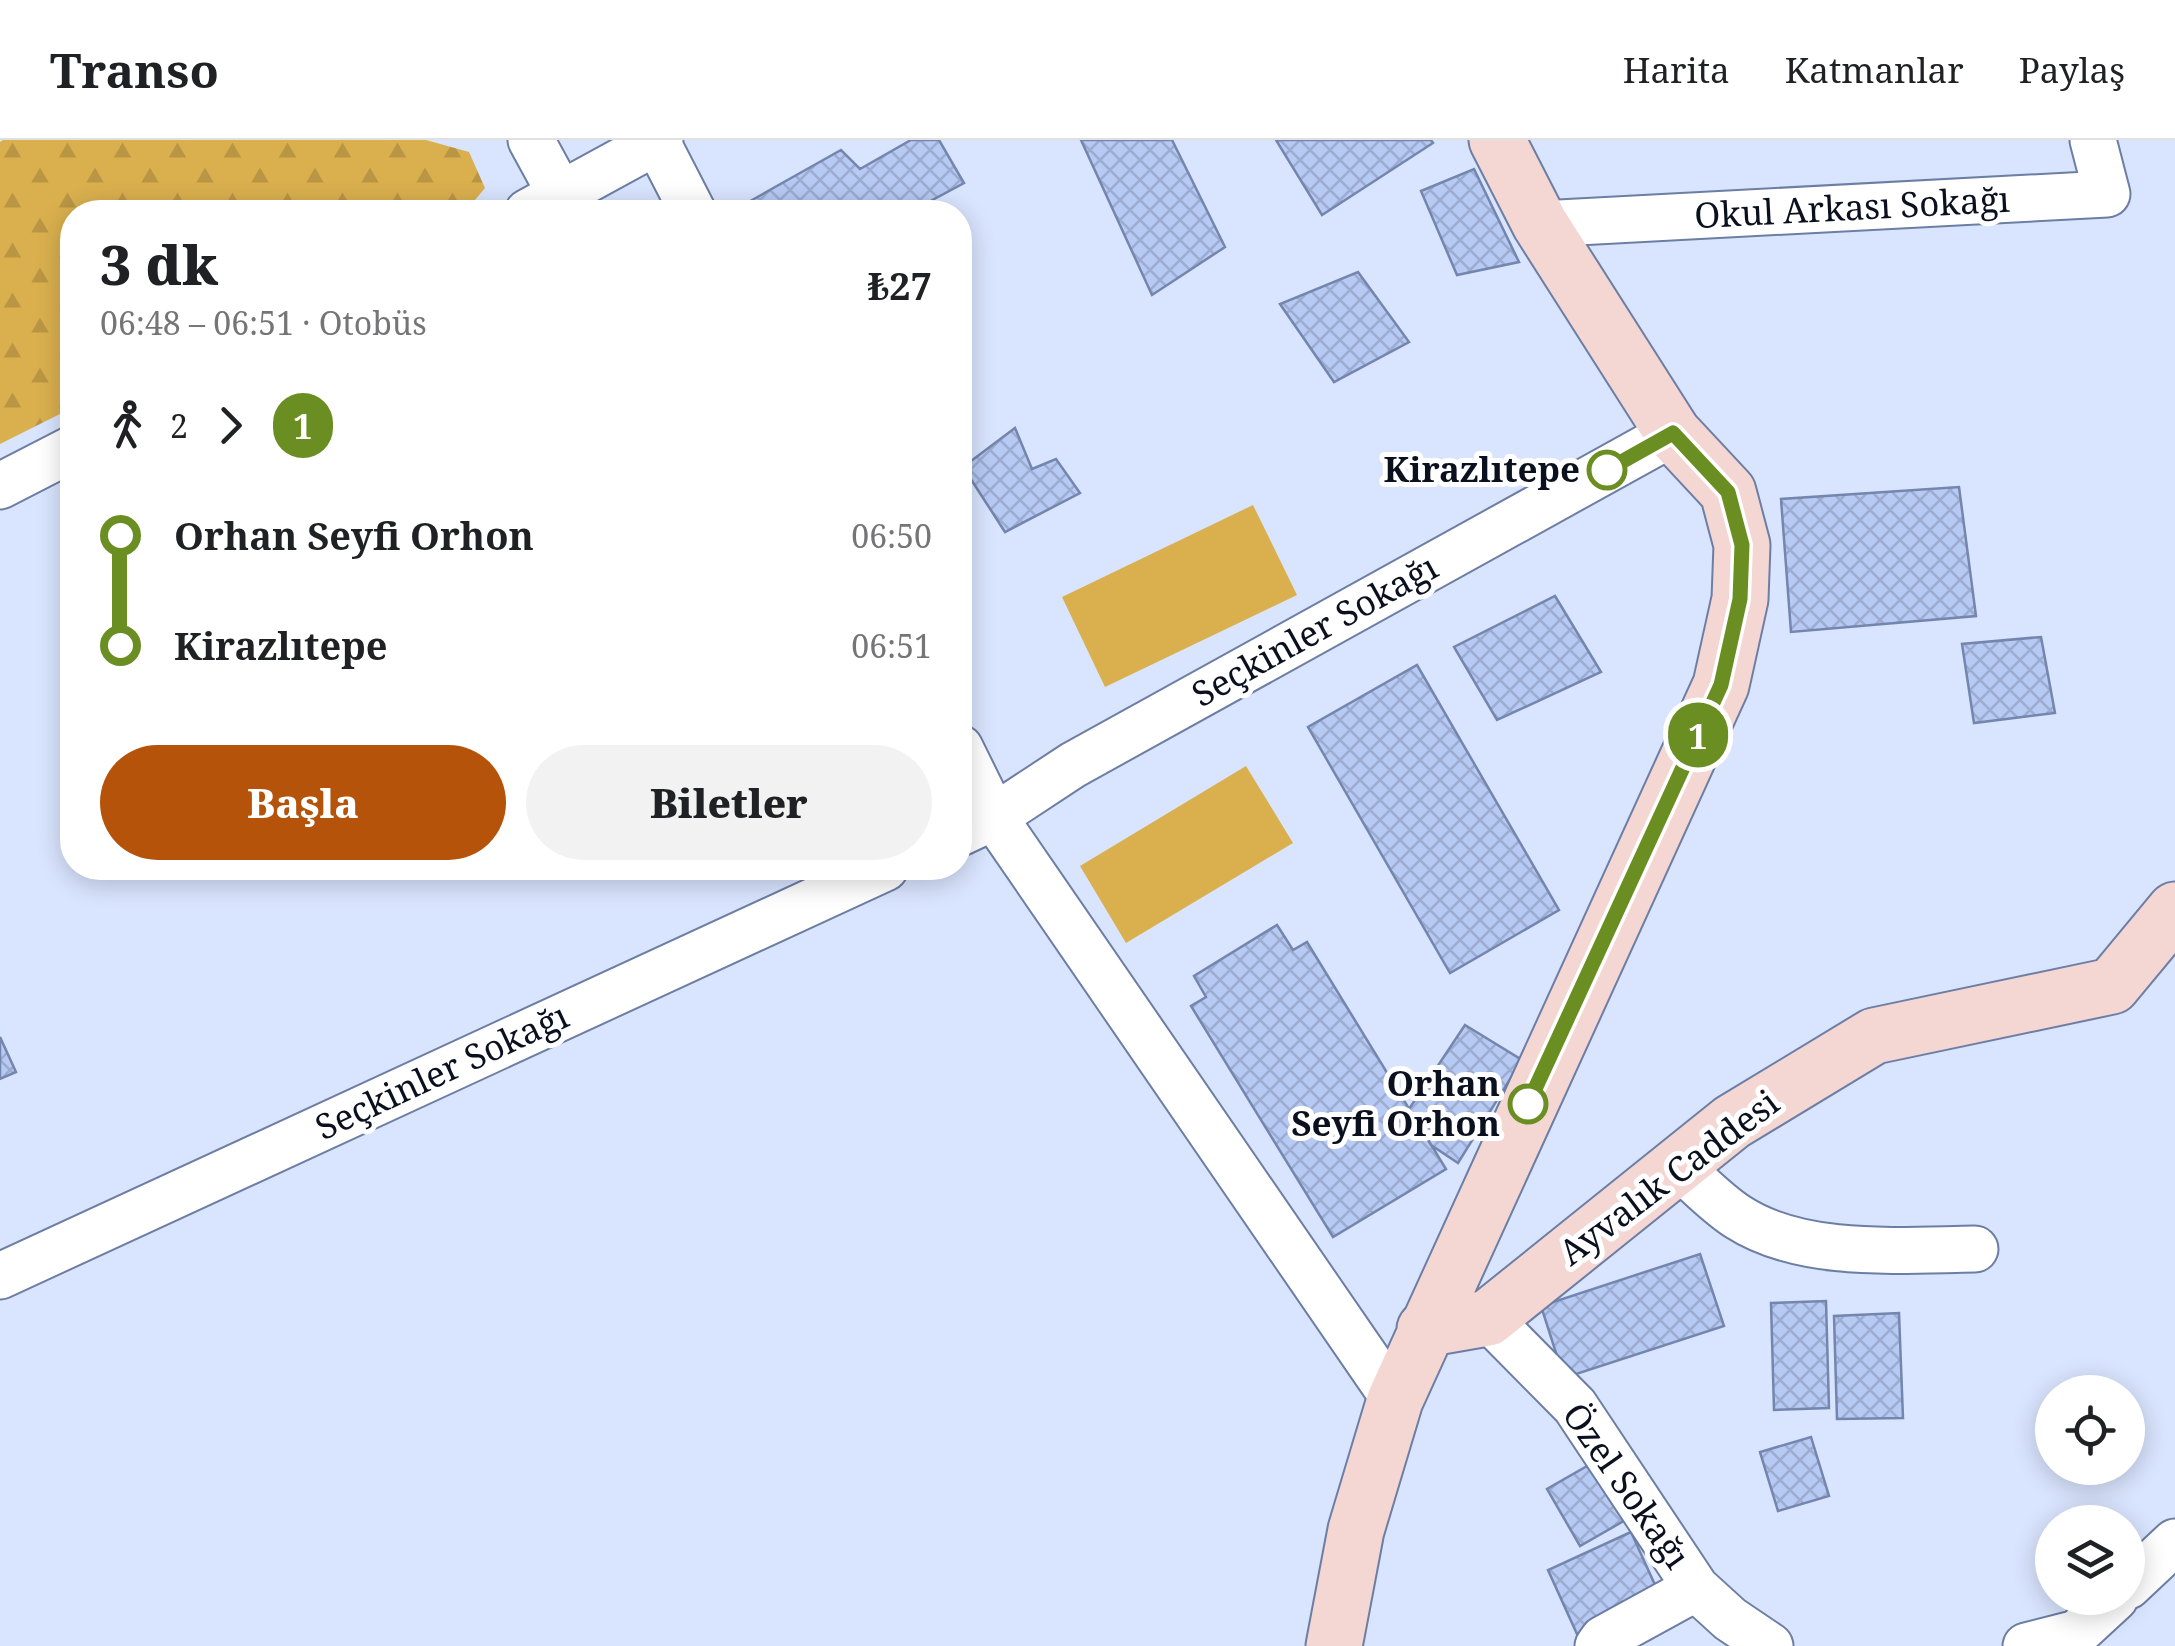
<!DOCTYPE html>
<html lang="tr">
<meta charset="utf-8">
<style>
body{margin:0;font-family:"Noto Serif",serif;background:#f2f2f2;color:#202124;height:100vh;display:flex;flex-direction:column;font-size:38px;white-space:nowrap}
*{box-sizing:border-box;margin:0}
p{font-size:32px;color:#757577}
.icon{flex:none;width:55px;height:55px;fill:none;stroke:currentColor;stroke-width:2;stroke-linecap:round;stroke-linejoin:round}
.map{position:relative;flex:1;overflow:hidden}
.panel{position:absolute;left:60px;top:60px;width:912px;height:680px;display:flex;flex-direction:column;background:#fff;border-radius:40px;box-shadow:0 5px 25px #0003}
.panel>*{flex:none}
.badge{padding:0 20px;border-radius:32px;font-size:35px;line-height:65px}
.tools{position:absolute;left:2035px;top:1235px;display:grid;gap:20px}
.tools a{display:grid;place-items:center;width:110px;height:110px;border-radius:50%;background:#fff;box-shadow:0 5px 25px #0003;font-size:50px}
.map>.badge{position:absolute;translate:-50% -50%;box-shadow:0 0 0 5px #fff}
.legs{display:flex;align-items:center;gap:15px;height:110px;padding:0 40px;font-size:32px}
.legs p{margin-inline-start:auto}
.summary{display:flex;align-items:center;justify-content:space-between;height:170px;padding:0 40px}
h1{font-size:55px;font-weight:800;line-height:75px}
.cta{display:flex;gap:20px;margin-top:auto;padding:20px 40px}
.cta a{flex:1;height:115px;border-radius:60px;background:#b45309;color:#fff;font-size:40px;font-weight:800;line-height:115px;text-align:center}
.cta a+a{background:#f2f2f2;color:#202124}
ul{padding:0 40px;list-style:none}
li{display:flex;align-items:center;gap:35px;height:110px;font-size:38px}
li i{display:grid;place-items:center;width:15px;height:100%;margin:0 12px;background:currentColor}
li i::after{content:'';width:25px;height:25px;margin:-12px;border:8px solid;border-radius:50%;background:#fff}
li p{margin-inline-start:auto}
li:first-child i{background:linear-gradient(#0000 50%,currentColor 0)}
li:last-child i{background:linear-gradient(currentColor 50%,#0000 0)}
header{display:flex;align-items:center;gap:60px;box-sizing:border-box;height:140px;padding:0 50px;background:#fff;border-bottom:2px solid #e0e0e0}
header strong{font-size:48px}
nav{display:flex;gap:55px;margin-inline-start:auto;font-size:35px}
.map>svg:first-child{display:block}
</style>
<header>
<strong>Transo</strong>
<nav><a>Harita</a><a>Katmanlar</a><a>Paylaş</a></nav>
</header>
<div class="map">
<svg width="2175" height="1506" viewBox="0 0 2175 1506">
<defs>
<pattern id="forest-firs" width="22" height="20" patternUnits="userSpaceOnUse" patternTransform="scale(2.5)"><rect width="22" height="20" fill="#dab04e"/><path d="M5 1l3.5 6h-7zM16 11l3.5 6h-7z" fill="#ba9644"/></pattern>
<pattern id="building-cross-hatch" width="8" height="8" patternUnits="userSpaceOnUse" patternTransform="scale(2.5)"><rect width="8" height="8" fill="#b7caf4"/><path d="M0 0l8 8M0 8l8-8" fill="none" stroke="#9cacd1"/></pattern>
</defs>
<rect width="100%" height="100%" fill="#d9e4fe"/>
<!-- forest -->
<path fill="url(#forest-firs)" d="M3,0H426L469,12L485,48L465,72H72V268L0,304V2Z"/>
<!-- green -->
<path fill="#dab04e" d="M1253,365L1297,455L1105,547L1062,457Z
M1246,626L1293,703L1126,803L1080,726Z"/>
<!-- building -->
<path fill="url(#building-cross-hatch)" stroke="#7486ad" stroke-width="2.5" d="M911,0H939L964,43L910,72H749L745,64L841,10L860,29Z
M1081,0H1172L1225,107L1152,155Z
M1276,0H1431L1433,3L1322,75Z
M1474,29L1519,122L1457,135L1421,51Z
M1358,132L1409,202L1334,242L1280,164Z
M1015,288L1032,329L1056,319L1080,353L1005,392L963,327Z
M1959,347L1976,476L1791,492L1781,359Z
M1555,456L1601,532L1497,580L1454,507Z
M2041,497L2055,573L1974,583L1962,504Z
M1417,525L1559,770L1450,833L1308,587Z
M1277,785L1293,810L1307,802L1446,1029L1333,1097L1191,866L1206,857L1194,836Z
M1465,885L1522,920L1458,1023L1431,1005L1409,969Z
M0,897L16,932L0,939Z
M1700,1114L1724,1186L1564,1238L1541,1166Z
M1826,1161L1829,1268L1774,1270L1771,1163Z
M1899,1173L1903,1278L1837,1279L1834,1176Z
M1811,1297L1829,1356L1778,1371L1760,1312Z
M1596,1321L1629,1378L1580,1406L1547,1349Z
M1631,1392L1660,1456L1577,1494L1548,1430Z"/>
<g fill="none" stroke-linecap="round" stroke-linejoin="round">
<!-- street casing -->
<g stroke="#6c7ea4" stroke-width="49">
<path id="street" d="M531,0L561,55
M656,0L693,72
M528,72L660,0
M1540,84L2107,54L2093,0
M0,346L72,309
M960,608L994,677L1395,1260
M960,693L994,677L1073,625L1673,293
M1678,1026C1697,1042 1716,1063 1738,1077C1803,1119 1901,1110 1975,1109
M0,1136L885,728
M1488,1178L1575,1266L1696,1448L1730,1479L1770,1506
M2128,1446L2175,1402
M1598,1506L1603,1499L1696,1448
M2026,1506L2077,1493L2115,1458"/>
</g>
<!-- secondary casing -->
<g stroke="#6c7ea4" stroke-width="59">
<path id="secondary" d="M1425,1189L1488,1178L1732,982L1874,896L2112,846L2175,770
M1334,1506L1356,1390L1395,1260L1721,545L1740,459L1742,405L1728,352L1673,293L1540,84L1497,0"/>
</g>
<!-- street -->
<use href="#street" stroke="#fff" stroke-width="45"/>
<!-- secondary -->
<use href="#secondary" stroke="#f4d6d3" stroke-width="55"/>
</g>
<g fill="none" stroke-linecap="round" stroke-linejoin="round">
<!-- line-1 casing -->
<g stroke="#fff" stroke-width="22">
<path id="line-1" d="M1528,964L1721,545L1740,459L1742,405L1728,352L1673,293L1607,330"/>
</g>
<!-- line-1 -->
<use href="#line-1" stroke="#6b8e23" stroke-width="15"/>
</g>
<!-- markers -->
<g fill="#fff" stroke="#6b8e23" stroke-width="5">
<circle cx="1607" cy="330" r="18"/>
<circle cx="1528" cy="964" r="18"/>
</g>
<g text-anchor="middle" stroke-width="10" stroke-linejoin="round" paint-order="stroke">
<!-- street labels -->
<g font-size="35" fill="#0a101e" stroke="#fff">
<text transform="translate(1852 68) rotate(-3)" y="12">Okul Arkası Sokağı</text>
<text transform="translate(1315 491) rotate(-29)" y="12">Seçkinler Sokağı</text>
<text transform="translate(442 932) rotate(-25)" y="12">Seçkinler Sokağı</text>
<text transform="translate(1669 1038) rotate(-37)" y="12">Ayvalık Caddesi</text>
<text transform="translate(1626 1346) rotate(55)" y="12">Özel Sokağı</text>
</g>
<!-- stop labels -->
<g font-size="35" font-weight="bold" fill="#0a101e" stroke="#fff" text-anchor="end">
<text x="1580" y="342">Kirazlıtepe</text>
<text x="1500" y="956">Orhan<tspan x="1500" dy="40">Seyfi Orhon</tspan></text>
</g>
</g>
</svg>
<div class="tools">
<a><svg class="icon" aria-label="locate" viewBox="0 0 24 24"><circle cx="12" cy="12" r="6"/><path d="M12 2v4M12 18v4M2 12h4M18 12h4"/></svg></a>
<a><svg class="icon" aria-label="layers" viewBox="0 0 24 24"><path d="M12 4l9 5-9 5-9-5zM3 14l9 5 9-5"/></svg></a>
</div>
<b class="badge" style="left:1698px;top:595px;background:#6b8e23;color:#fff">1</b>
<section class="panel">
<div class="summary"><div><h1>3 dk</h1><p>06:48 – 06:51 · Otobüs</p></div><b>₺27</b></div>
<div class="legs"><svg class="icon" aria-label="walk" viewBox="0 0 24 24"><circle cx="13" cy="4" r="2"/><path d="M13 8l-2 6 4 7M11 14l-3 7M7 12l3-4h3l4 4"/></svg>2<svg class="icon" aria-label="forward" viewBox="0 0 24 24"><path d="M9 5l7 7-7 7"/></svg><b class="badge" style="background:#6b8e23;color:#fff">1</b></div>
<ul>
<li><i style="color:#6b8e23"></i><b>Orhan Seyfi Orhon</b><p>06:50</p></li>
<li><i style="color:#6b8e23"></i><b>Kirazlıtepe</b><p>06:51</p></li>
</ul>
<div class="cta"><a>Başla</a><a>Biletler</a></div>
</section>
</div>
